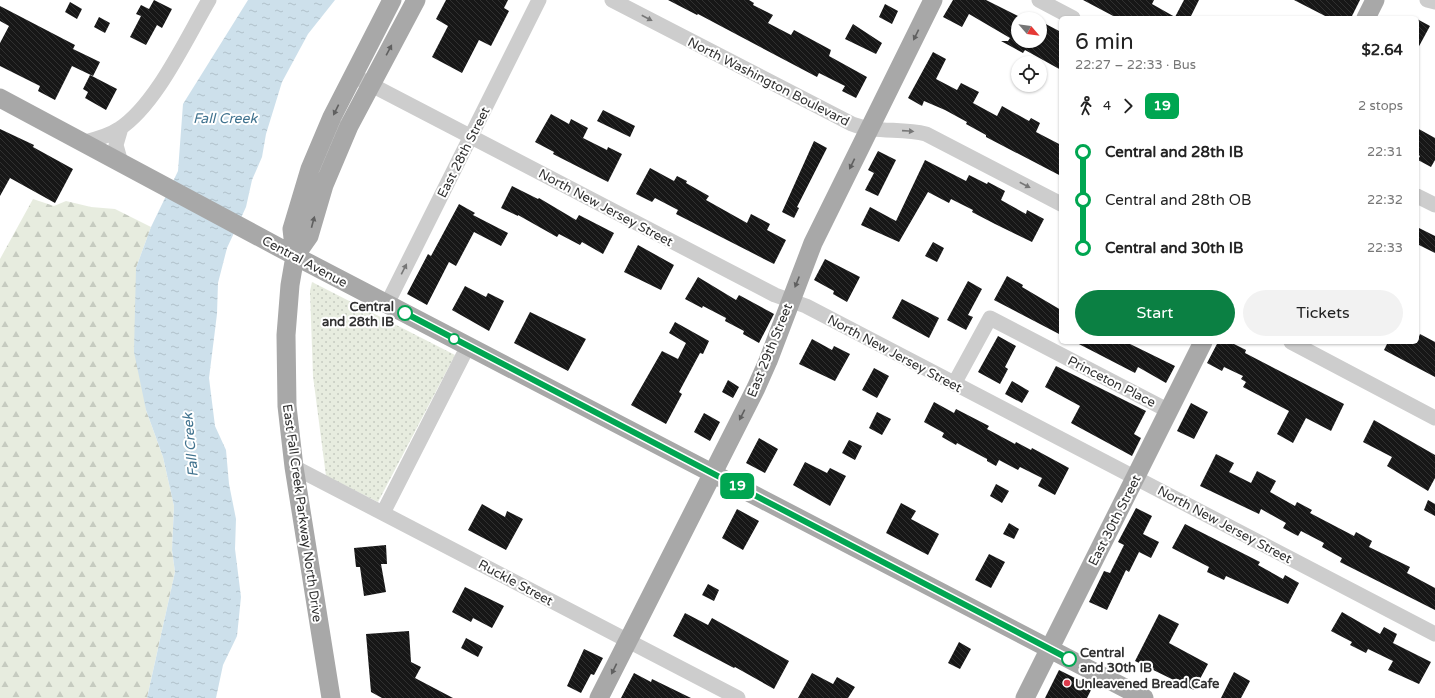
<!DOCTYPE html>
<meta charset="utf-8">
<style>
body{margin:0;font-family:"Varela Round",sans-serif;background:#f2f2f2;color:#222;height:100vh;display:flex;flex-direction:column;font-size:15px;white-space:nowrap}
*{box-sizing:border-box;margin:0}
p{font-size:13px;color:#767676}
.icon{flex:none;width:22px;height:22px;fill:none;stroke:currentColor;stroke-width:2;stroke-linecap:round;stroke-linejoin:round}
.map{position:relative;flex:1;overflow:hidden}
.side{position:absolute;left:1059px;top:16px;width:360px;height:328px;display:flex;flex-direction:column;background:#fff;border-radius:6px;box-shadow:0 1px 3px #0004}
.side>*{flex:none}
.badge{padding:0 8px;border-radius:6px;font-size:14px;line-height:26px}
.needle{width:26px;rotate:118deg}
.fabs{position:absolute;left:1011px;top:12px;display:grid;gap:8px}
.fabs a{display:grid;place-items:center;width:36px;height:36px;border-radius:50%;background:#fff;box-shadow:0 1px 3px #0004;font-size:20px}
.map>.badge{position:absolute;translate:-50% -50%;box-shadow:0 0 0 2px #fff}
.legs{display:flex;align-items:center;gap:6px;height:44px;padding:0 16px;font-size:13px}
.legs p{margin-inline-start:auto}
.summary{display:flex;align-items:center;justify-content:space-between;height:68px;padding:0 16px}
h1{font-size:22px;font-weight:600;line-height:30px}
.primary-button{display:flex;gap:8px;margin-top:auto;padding:8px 16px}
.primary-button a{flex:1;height:46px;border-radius:24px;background:#0b8043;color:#fff;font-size:16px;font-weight:600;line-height:46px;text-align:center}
.primary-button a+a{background:#f2f2f2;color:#222}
ul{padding:0 16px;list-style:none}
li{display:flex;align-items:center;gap:14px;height:48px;font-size:15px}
li i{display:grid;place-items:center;width:6px;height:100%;margin:0 5px;background:currentColor}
li i::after{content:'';width:10px;height:10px;margin:-5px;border:3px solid;border-radius:50%;background:#fff}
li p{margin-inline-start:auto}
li:first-child i{background:linear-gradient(#0000 50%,currentColor 0)}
li:last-child i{background:linear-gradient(currentColor 50%,#0000 0)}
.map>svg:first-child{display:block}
</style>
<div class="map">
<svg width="1435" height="698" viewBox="0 0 1435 698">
<defs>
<pattern id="grass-dots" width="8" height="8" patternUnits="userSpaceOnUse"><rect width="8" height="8" fill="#e7ecdf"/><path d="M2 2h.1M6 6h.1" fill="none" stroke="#c6cbc0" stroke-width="1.8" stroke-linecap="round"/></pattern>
<pattern id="forest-firs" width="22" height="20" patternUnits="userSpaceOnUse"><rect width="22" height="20" fill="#e7ecdf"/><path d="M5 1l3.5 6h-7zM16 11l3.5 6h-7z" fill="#c6cbc0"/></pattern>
<pattern id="water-ripples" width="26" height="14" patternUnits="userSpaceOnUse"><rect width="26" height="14" fill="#cde0eb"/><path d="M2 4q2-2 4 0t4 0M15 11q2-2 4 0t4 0" fill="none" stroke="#b0c0ca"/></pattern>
<pattern id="building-back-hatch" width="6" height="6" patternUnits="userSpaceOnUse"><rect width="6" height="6" fill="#171717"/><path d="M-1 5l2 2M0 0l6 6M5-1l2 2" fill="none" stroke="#303030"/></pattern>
</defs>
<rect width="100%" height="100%" fill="#fff"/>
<!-- grass -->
<path fill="url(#grass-dots)" d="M312,282L455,355L378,502L326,476L313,376L310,291Z"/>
<!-- forest -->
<path fill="url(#forest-firs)" d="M33,199L54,206L66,201L91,207L115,209L151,227L136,268L146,410L163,457L174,506L172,550L175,572L147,698H0V259Z"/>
<!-- water -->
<path fill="url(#water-ripples)" d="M248,0H335L308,34L282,82L266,134L262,157L252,180L246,207L227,248L218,283L217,314L209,378L215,426L226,450L229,484L236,519L235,549L241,597L237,636L223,665L216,698H147L175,572L172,550L174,506L163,457L146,410L134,352L136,268L151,227L178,171L183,104Z"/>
<!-- building -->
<path fill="url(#building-back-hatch)" d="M154,0L172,9L162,28L157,25L146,45L130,37L141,16L136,14L141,5L149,9Z
M446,0H508L504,8L509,11L491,46L479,40L462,73L432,57L448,26L436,19Z
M668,0H749L754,3L753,5L773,15L768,23L791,35L794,30L831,50L829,56L867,77L856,98L842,91L845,86L819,73L817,77L698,14L697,15Z
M953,0H986L1018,16V41H1040V21L1061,32V70L1025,50L1023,53L1001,41H1008L1010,38L969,14L962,27L943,17Z
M1083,0H1154L1152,4L1175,17L1184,0H1199L1190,18H1117Z
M1294,0H1360L1351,18H1329Z
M70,2L82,9L77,19L65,12Z
M885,4L898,11L892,24L879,17Z
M0,6L75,45L73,49L100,62L93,76L72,66L55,100L38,91L40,86L0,66V43L9,26L0,21Z
M99,17L110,23L105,33L94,27Z
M1417,19L1430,26L1417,50Z
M853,24L882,43L876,54L845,39Z
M933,52L946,59L936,79L957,90L961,83L979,92L973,103L997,116L1002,106L1029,121L1031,118L1040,123L1036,132L1061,145V176L986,137V135L966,124L967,122L945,110L924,101L922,106L908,98Z
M90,75L117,89L106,110L85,98L88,92L83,89Z
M603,110L635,126L630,137L597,121Z
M551,114L569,124L571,119L588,128L583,138L607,150L608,147L622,154L608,182L553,154L554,152L535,142Z
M1417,128L1435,138V160L1431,167L1418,160L1420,156L1417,154Z
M0,129L34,145L33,147L73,169L55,203L10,178L0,196Z
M814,141L827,148L797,207L799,208L794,218L782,212Z
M878,151L896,160L878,196L865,190L874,173L868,170Z
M925,160L966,181L969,175L987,184L988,182L1005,191L1001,200L1026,214L1027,210L1044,219L1032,242L995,224L972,212L973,210L951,199L949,203L928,192L899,242L861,225L870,207L896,221Z
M650,168L674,181L677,176L687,181L686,183L709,196L706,200L747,223L751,214L770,224L767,230L786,240L774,264L676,214L678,210L655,198L652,202L636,194Z
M512,186L538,199L539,198L576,220L579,215L614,233L603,254L582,242L580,245L559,234L557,237L518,215V216L501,208Z
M459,204L475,213L473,215L508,233L501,246L474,232L456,266L449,262L427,305L407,294L428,254L431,256Z
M1417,227L1435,236V253L1417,244Z
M933,242L944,248L937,262L925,256Z
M638,245L674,265L661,290L624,272Z
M825,259L860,277L847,302L833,294L834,291L814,280Z
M1007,276L1023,285L1022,287L1061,310V335L994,300Z
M698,277L736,300L739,295L774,314L759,343L743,334L744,331L725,321L726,318L703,306L702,308L685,299Z
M968,281L982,289L968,315L973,317L966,330L947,320Z
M465,286L486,297L488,293L504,301L489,331L452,310Z
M902,299L939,318L929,338L892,318Z
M530,312L586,339L568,371L514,343Z
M675,322L709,341L703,354L700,353L679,392L682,394L666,424L631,405L662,351L678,359L686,343L669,333Z
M1420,334L1435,342V377L1384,350L1388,342H1417Z
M998,336L1016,346L1005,367L1008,369L1000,384L978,372Z
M812,339L832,350L834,346L850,354L835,381L799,364Z
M1075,342H1126L1175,366L1166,383L1138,367L1135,373Z
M1218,342H1230L1246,350L1245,353L1344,404L1331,431L1306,418L1293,443L1277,434L1289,411L1243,387L1246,382L1241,379L1243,376L1224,367L1222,371L1207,363Z
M1056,366L1146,411L1134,434L1141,438L1132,456L1071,423L1080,406L1045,387Z
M874,368L889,376L877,398L862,390Z
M728,380L739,387L733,398L722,392Z
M1012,381L1029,391L1022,403L1005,394Z
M934,402L954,413L956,409L989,426L987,429L1015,444L1016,442L1031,450L1032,448L1069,468L1055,495L1038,486L1042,478L1020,467L1018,470L999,460L996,466L987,461V459L957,443L956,445L942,437L944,433L924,422Z
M1191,403L1208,412L1194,439L1177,431Z
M877,412L891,419L882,435L869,428Z
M704,413L720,422L710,441L694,432Z
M1374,420L1435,455V478L1428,491L1387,466L1392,457L1363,442Z
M759,438L778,449L765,473L746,463Z
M849,440L862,446L855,460L842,453Z
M1216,454L1234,463L1229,472L1251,483L1257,471L1276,481L1270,492L1295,506L1297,502L1312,510L1310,513L1354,536L1356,532L1372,541L1369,547L1410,567L1407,573L1435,588V610L1340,562L1342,558L1322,547L1324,543L1301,531L1298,536L1283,528L1286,523L1261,509L1259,514L1200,486Z
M805,462L827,473L830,468L846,476L830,506L793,485Z
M996,484L1009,491L1002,503L990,496Z
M1428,500L1435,504V516L1424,510Z
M901,503L916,511L911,519L939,534L928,555L886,533Z
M482,504L505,517L507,511L523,519L506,550L468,530Z
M1136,508L1152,516L1143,534L1159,542L1151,558L1139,552L1129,572L1126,570L1107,610L1089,602L1104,571L1110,573L1124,545L1118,542Z
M737,509L759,521L743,550L722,538Z
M1009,523L1019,529L1014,539L1003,534Z
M1185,524L1260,562L1258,565L1283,579L1285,575L1299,583L1288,604L1226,576L1224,580L1207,572L1209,567L1172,548Z
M386,545L387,564H381L386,592L364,596L360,567H356L354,548Z
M989,554L1005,562L991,588L975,580Z
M708,584L719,590L714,601L702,595Z
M465,587L504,606L492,628L473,618L471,622L452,612Z
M1342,612L1380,634L1384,627L1397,634L1393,643L1431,662L1419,684L1388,670L1393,661L1368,649L1366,653L1350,645L1352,642L1331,631Z
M685,613L708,625L712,618L789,661L774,689L735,667L734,668L673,636Z
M1159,614L1179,624L1169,643L1208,664L1194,690L1135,661Z
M409,631L411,662L421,667L415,678L453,698H382L371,692L366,634Z
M466,638L483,647L478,657L461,648Z
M959,642L971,649L960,669L948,663Z
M584,649L603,658L594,675L591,674L581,693L567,686Z
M1059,670L1083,682L1082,685L1091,690L1087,698H1045Z
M1234,672L1250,681L1241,698H1221Z
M634,673L651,682L652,679L691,698H621Z
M812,673L833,684L837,677L855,687L848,698H798Z"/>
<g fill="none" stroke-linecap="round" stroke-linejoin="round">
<!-- minor -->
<path stroke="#cdcdcd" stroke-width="15" d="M612,0L852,124C875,133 901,128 926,134L1061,204
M1039,0L1073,18
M1427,0L1435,2
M362,80L775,295L806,306L1435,634
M121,128L116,145L121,163
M85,142C97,139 109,136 119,129C156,105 186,39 209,0
M1417,196L1435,205
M387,304L539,0
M1291,342L1435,418
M954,384L990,318L1169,411
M294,467L738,698
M383,513L468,346"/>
<!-- major -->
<path stroke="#a8a8a8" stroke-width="19" d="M1366,18L1375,0
M0,98L295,256L1144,698
M295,256L309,236L324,185L349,126L416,0
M331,698L294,467L287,406L286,335L290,285L295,256L292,229L310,169L332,117L392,0
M599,698L756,388L768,361L813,243L933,0
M1025,698L1203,342"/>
</g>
<!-- one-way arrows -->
<defs><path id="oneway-solid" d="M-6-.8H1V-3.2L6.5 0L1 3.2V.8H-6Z"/></defs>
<g fill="#777">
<use href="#oneway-solid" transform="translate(647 18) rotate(28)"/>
<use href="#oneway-solid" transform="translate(908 131) rotate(4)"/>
<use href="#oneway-solid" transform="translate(1025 185) rotate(28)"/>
<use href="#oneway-solid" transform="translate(404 269) rotate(-63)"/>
</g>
<g fill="#606060">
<use href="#oneway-solid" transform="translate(916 35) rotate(116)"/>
<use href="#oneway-solid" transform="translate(389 50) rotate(-62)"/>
<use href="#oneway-solid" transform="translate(336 110) rotate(116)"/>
<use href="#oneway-solid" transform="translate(852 164) rotate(116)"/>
<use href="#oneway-solid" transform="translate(313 222) rotate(-75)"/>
<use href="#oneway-solid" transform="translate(797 282) rotate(112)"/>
<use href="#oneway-solid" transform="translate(742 415) rotate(117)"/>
<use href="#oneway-solid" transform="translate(614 669) rotate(116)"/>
</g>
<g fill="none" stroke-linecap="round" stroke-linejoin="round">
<!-- line-1 casing -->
<g stroke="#fff" stroke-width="9">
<path id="line-1" d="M405,313L1069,659"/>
</g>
<!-- line-1 -->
<use href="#line-1" stroke="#00a651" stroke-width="6"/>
</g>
<!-- markers -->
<g fill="#fff" stroke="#00a651" stroke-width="2">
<circle cx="405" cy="313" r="7"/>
<circle cx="454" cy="339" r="5"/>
<circle cx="1069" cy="659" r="7"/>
</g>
<circle fill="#dd3c4d" stroke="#fff" stroke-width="1.5" cx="1067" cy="683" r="4"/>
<g text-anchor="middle" stroke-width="4" stroke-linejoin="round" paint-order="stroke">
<!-- street labels -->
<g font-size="13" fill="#303030" stroke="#fff">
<text transform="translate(769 81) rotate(27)" y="5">North Washington Boulevard</text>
<text transform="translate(463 152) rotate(-63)" y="5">East 28th Street</text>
<text transform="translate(606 207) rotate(28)" y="5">North New Jersey Street</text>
<text transform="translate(305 261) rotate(28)" y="5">Central Avenue</text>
<text transform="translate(769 350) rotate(-68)" y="5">East 29th Street</text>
<text transform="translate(895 353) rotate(28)" y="5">North New Jersey Street</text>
<text transform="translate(1112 381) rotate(27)" y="5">Princeton Place</text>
<text transform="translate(303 513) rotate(82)" y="5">East Fall Creek Parkway North Drive</text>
<text transform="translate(1114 520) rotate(-63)" y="5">East 30th Street</text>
<text transform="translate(1225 524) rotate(28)" y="5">North New Jersey Street</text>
<text transform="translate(516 582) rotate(28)" y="5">Ruckle Street</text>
</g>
<!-- stop labels -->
<g font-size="13" font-weight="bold" fill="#303030" stroke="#fff" text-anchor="end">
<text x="394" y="311">Central<tspan x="394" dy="15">and 28th IB</tspan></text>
<text x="1080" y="657" text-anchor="start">Central<tspan x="1080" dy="15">and 30th IB</tspan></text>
</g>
<!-- poi labels -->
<g font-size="13" font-weight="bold" fill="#303030" stroke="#fff" text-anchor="start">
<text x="1075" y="688">Unleavened Bread Cafe</text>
</g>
<!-- water labels -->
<g font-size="14" font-style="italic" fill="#41738f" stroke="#fff">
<text x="225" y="123">Fall Creek</text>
<text transform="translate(190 445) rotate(-95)" y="5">Fall Creek</text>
</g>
</g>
</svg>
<div class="fabs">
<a><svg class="needle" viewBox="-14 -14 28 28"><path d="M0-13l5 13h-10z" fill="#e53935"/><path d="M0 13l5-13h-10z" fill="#767676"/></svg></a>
<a><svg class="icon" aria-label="locate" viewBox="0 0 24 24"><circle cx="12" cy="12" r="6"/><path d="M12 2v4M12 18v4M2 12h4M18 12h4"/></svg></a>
</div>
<b class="badge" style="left:737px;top:486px;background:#00a651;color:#fff">19</b>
<section class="side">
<div class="summary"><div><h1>6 min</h1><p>22:27 – 22:33 · Bus</p></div><b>$2.64</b></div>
<div class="legs"><svg class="icon" aria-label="walk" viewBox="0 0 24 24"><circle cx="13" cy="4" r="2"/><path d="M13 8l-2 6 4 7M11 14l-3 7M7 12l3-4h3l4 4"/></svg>4<svg class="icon" aria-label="forward" viewBox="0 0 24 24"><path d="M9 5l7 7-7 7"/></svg><b class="badge" style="background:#00a651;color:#fff">19</b><p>2 stops</p></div>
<ul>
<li><i style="color:#00a651"></i><b>Central and 28th IB</b><p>22:31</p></li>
<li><i style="color:#00a651"></i><span>Central and 28th OB</span><p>22:32</p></li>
<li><i style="color:#00a651"></i><b>Central and 30th IB</b><p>22:33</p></li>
</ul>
<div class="primary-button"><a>Start</a><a>Tickets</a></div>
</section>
</div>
